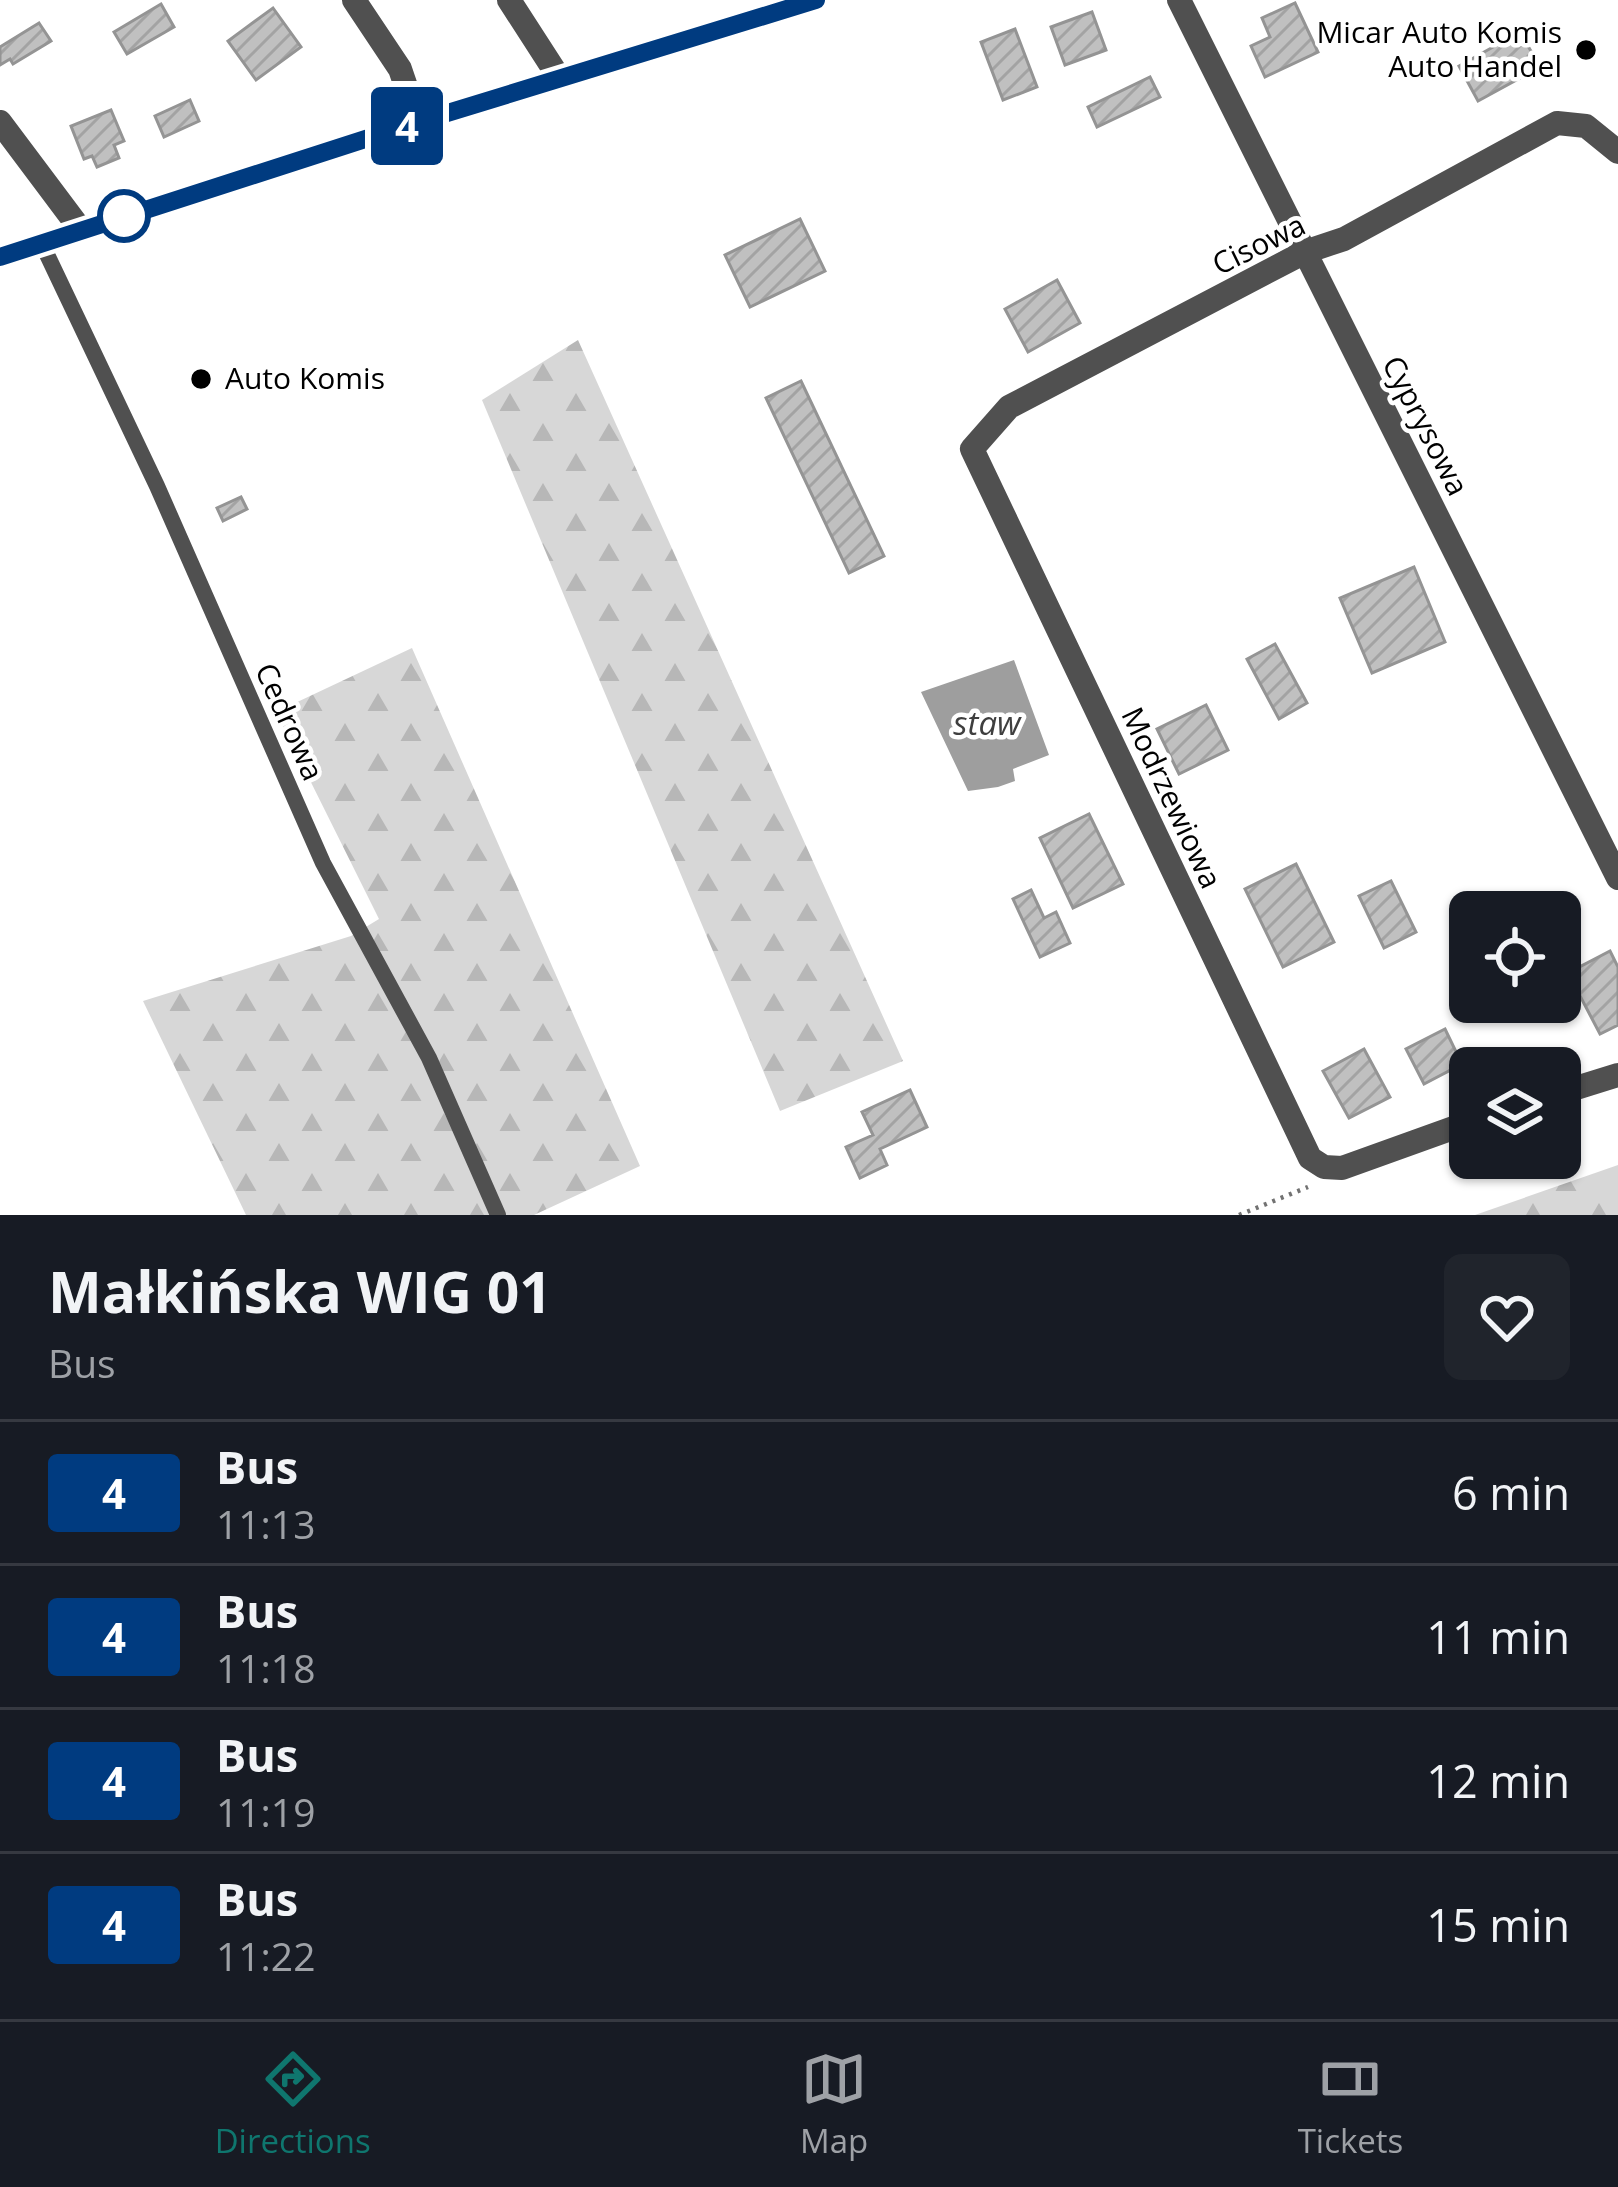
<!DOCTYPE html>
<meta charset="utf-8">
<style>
body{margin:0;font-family:"Open Sans",sans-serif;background:#20242c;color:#f1f3f6;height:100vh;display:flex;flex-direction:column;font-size:45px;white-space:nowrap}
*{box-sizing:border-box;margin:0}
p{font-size:39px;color:#9ea1a6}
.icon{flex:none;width:66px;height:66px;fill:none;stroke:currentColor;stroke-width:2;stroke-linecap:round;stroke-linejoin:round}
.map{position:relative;height:1215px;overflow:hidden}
.drawer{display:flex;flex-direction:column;background:#171b24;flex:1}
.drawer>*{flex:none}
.badge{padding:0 24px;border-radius:9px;font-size:42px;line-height:78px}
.fabs{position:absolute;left:1449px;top:891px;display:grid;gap:24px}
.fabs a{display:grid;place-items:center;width:132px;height:132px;border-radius:18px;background:#171b24;box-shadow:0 3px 9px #0004;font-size:60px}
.map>.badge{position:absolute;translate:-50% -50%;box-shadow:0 0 0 6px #fff}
.round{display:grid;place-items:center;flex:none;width:126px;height:126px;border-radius:18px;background:#20242c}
.summary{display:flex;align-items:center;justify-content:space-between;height:204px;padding:0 48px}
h1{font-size:57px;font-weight:700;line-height:90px}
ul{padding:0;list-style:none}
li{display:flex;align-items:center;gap:36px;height:144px;padding:0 48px;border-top:3px solid #363941}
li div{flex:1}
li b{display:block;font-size:45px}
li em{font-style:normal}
li .badge{min-width:132px;font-weight:700;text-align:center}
.dock{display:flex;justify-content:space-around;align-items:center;height:168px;border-top:3px solid #363941;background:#171b24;font-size:33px;color:#9ea1a6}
.dock a{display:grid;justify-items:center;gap:6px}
.dock .selected{color:#0f766e}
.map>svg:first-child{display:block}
</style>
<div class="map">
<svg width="1618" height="1215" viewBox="0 0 1618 1215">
<defs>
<pattern id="forest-firs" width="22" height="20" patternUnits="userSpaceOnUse" patternTransform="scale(3)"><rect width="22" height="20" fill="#d7d7d7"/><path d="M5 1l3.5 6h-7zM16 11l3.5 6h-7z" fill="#b7b7b7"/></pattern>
<pattern id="building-hatch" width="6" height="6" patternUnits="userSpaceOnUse" patternTransform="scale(3)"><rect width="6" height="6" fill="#c0c0c0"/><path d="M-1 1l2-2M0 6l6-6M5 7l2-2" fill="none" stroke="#a3a3a3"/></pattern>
</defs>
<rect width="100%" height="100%" fill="#fff"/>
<!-- forest -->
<path fill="url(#forest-firs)" d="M578,340L903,1061L780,1111L482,400Z
M412,648L640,1166L534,1215H246L143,1001L351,936L379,919L276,712Z
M1618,1165V1215H1475Z"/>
<!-- water -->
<path fill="#9e9e9e" d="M1014,660L1049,755L1013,769L1015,781L998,787L968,791L921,692Z"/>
<!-- building -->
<path fill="url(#building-hatch)" stroke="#949494" stroke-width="3" d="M1295,3L1318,52L1265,77L1251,46L1270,37L1262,18Z
M161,4L174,27L127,54L114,32Z
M273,8L301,47L256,80L228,41Z
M1092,12L1106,50L1065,65L1051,27Z
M39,23L51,41L13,64L10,59L0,65V47Z
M1015,29L1037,87L1003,100L981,42Z
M1520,32L1540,67L1478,101L1459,66Z
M1150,77L1160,97L1097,127L1088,107Z
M190,100L199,121L164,137L155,116Z
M111,110L124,141L114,145L119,158L97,167L92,156L84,159L71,126Z
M800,219L825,271L750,307L725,255Z
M1057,280L1080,323L1028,352L1005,309Z
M801,381L884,556L849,573L766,398Z
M241,497L247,509L223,521L217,508Z
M1414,567L1445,642L1372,673L1340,598Z
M1275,644L1307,703L1279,719L1247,659Z
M1206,705L1228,750L1179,774L1157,729Z
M1089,814L1123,884L1073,908L1040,838Z
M1296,864L1334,942L1283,967L1245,889Z
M1391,881L1416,932L1384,948L1359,896Z
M1031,890L1044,918L1056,912L1070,943L1040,957L1013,899Z
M1610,951L1618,967V1025L1600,1034L1568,973Z
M1445,1029L1462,1064L1424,1084L1406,1049Z
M1364,1049L1390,1097L1349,1118L1323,1071Z
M910,1090L927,1127L880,1149L887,1165L860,1178L846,1147L873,1135L862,1112Z"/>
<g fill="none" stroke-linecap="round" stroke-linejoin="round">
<!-- path -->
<path stroke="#727272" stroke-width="4.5" stroke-dasharray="3 6" stroke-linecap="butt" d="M1239,1215L1308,1187"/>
<!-- service -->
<path stroke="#505050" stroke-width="16" d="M42,244L157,486L323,863L429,1058L498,1215"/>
<!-- minor -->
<path stroke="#505050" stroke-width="24" d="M354,0L400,69L418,122
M509,0L560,79
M1179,0L1618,878
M0,122L81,230
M1560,1093L1618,1075
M1470,1122L1342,1168L1324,1167L1310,1158L972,449L1009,407L1305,252L1344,239L1557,123L1586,126L1618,152"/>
<!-- secondary -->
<path stroke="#1d1d1d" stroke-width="24" d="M0,257L418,122L816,0"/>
</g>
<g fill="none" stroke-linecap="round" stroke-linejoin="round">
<!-- line casing -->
<g stroke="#fff" stroke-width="27">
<path id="line" d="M0,257L418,122L816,0"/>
</g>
<!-- line -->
<use href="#line" stroke="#003b80" stroke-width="18"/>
</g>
<!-- markers -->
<g fill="#000" stroke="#fff" stroke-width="4.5">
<circle cx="1586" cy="50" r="12"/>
<circle cx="201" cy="379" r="12"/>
</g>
<circle fill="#fff" stroke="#003b80" stroke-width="6" cx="124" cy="216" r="24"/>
<g text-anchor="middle" stroke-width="9" stroke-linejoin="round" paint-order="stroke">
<!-- poi labels -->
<g font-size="30" fill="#000" stroke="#fff" text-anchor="end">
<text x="1562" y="43">Micar Auto Komis<tspan x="1562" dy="34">Auto Handel</tspan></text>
<text x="225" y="389" text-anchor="start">Auto Komis</text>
</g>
<!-- street labels -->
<g font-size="30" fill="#000" stroke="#fff">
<text transform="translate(1259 245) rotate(-26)" y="10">Cisowa</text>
<text transform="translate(1425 426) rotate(63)" y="10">Cyprysowa</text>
<text transform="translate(289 722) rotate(66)" y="10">Cedrowa</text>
<text transform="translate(1171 798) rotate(65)" y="10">Modrzewiowa</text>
</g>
<!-- water labels -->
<g font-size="33" font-style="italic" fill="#3f3f3f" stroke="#fff">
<text x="987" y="735">staw</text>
</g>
</g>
</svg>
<div class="fabs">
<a><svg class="icon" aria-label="locate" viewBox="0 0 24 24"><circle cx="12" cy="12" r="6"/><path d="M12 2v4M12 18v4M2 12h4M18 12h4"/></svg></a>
<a><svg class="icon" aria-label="layers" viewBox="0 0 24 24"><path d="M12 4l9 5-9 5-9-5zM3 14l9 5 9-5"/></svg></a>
</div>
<b class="badge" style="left:407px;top:126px;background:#003b80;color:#fff">4</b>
</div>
<section class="drawer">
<div class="summary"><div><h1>Małkińska WIG 01</h1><p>Bus</p></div><a class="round"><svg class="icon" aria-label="heart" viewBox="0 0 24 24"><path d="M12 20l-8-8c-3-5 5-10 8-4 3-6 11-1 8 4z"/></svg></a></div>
<ul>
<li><span class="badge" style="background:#003b80;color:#fff">4</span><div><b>Bus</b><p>11:13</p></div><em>6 min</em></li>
<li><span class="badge" style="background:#003b80;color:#fff">4</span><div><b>Bus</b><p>11:18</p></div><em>11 min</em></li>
<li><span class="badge" style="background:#003b80;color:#fff">4</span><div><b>Bus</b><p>11:19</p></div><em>12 min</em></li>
<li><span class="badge" style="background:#003b80;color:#fff">4</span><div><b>Bus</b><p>11:22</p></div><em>15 min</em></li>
</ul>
</section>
<nav class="dock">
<a class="selected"><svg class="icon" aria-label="directions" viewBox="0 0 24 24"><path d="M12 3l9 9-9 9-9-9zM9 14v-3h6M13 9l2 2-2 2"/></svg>Directions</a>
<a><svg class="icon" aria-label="map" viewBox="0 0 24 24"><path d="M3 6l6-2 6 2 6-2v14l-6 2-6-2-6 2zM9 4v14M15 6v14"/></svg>Map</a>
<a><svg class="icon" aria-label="tickets" viewBox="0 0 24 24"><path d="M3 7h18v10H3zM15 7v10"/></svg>Tickets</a>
</nav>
